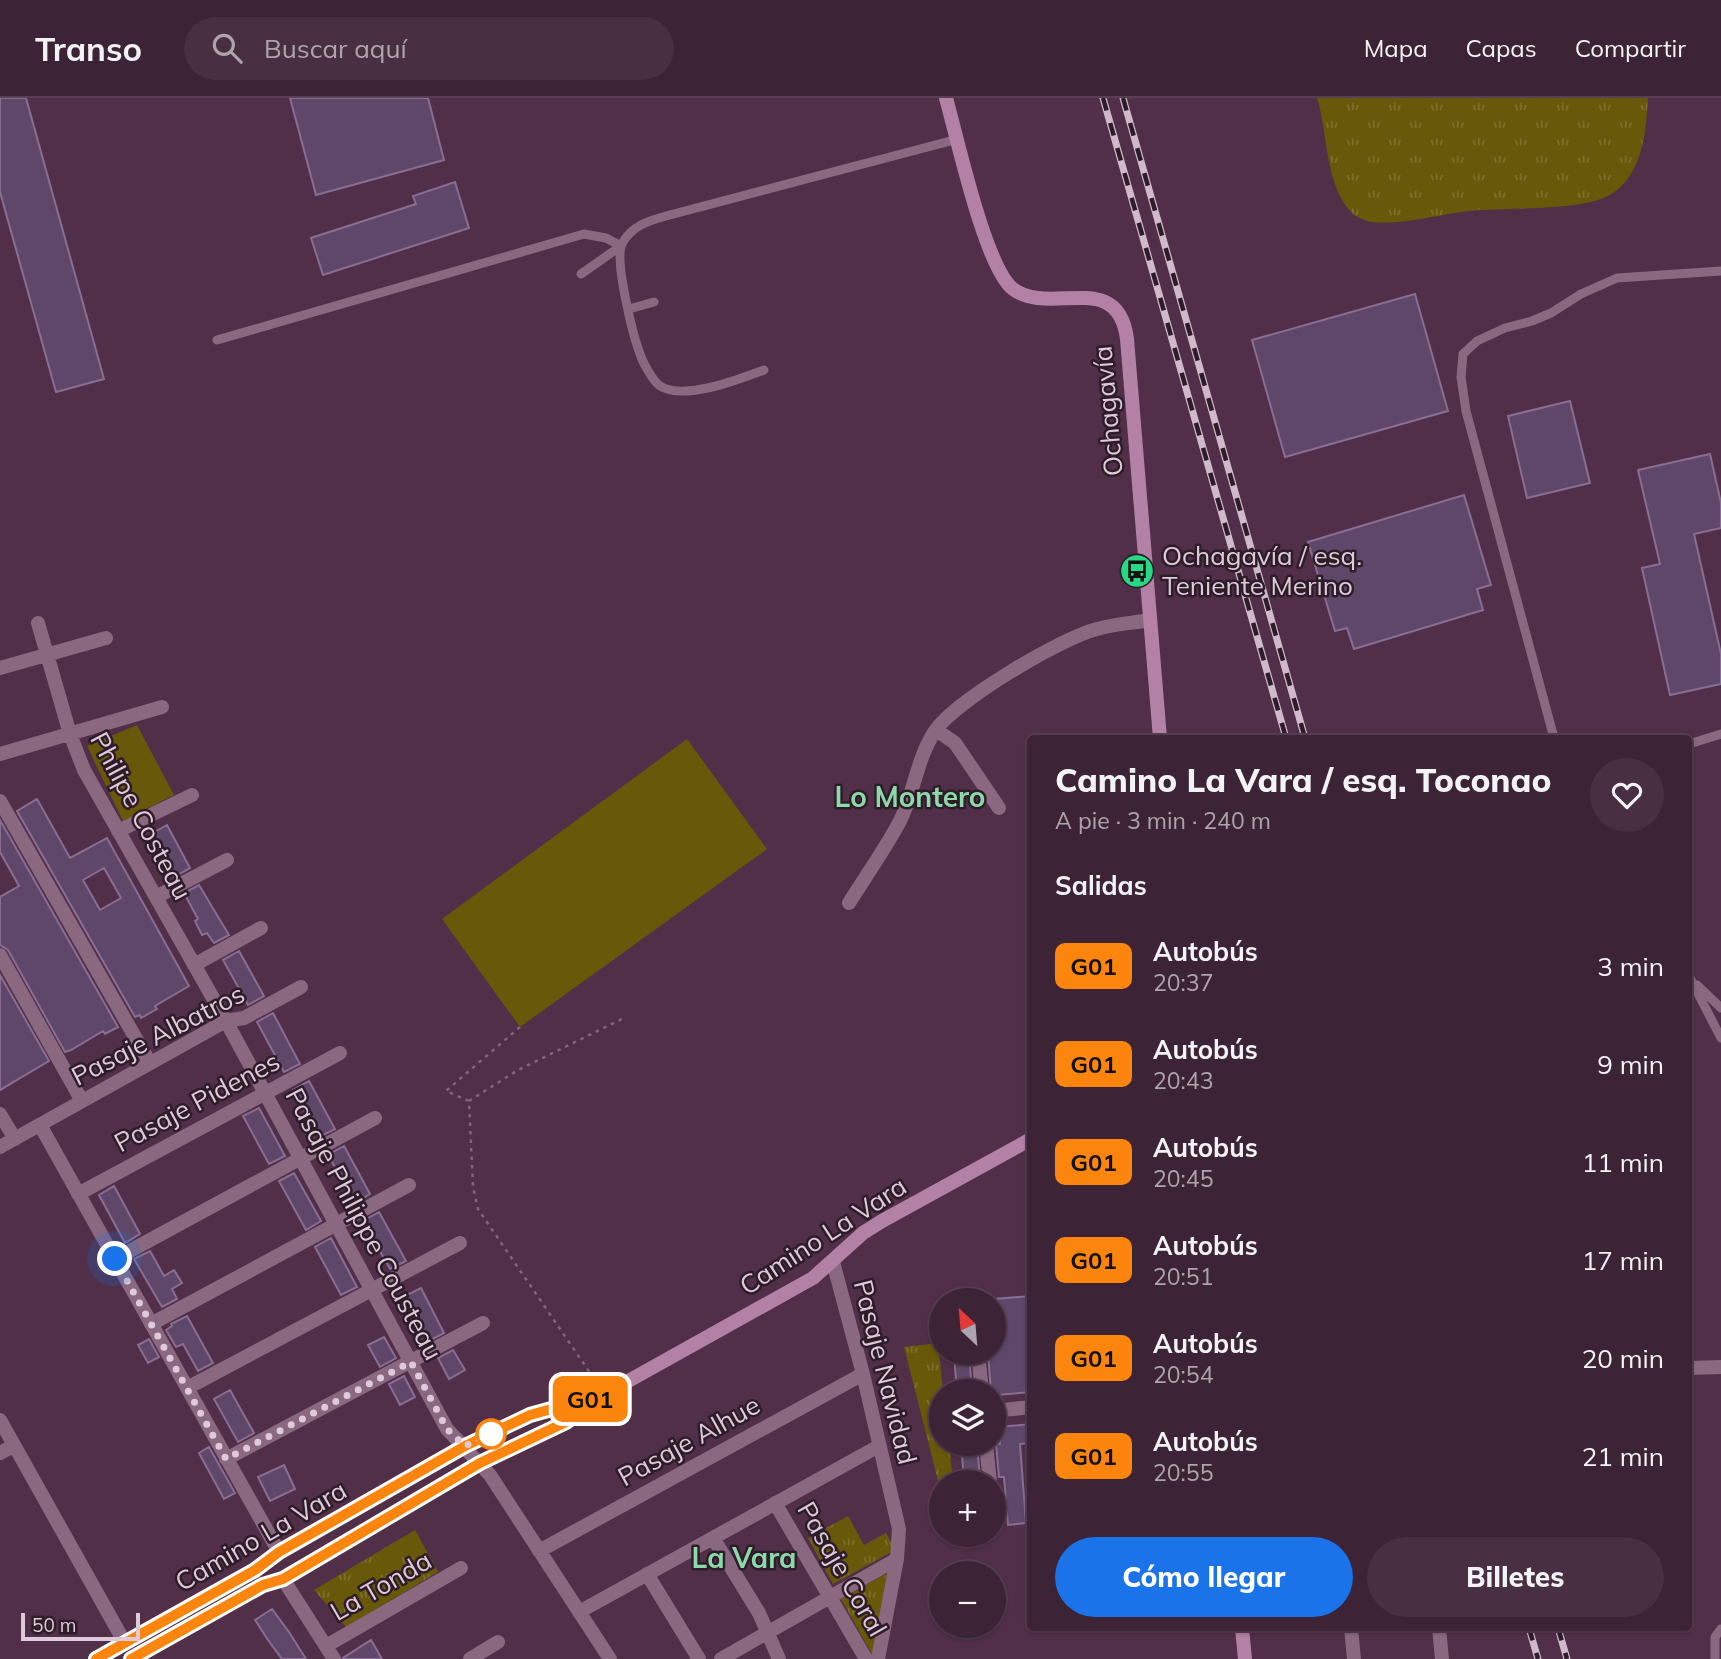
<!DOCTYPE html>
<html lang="es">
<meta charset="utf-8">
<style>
body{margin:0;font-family:Mulish,sans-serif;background:#482f42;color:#f1f3f6;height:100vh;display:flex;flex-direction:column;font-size:26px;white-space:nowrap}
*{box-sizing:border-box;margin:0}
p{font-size:23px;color:#ada4ad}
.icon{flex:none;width:38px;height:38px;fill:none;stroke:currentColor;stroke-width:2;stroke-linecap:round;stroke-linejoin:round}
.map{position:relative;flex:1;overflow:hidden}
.side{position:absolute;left:1027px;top:637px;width:665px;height:896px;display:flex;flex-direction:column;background:#3d2336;border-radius:7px;box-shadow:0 2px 5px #0004,0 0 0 2px #564051}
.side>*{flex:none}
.badge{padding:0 14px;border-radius:10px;font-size:24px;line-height:46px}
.needle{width:46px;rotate:334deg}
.buttons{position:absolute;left:929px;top:1190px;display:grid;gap:14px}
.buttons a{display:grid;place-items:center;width:77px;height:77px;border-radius:50%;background:#3d2336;box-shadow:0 2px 5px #0004,0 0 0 2px #564051;font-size:35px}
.scale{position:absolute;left:21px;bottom:18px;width:119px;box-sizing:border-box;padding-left:7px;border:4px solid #dfcad9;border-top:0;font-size:19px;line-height:24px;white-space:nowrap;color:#dfcad9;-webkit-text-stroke:5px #2d1d29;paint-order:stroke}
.you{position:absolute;width:35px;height:35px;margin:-18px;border:5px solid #fff;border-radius:50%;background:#1a73e8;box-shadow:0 0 0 10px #1a73e833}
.map>.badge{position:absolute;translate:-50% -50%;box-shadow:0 0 0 4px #fff}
h2{padding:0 28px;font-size:26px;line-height:63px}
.round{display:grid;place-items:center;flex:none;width:74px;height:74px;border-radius:37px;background:#482f42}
.head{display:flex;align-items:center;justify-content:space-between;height:119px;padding:0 28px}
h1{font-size:33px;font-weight:800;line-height:52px}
.cta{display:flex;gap:14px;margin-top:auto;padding:14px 28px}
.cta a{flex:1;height:80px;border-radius:42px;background:#1a73e8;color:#fff;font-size:28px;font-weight:800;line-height:80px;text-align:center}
.cta a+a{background:#482f42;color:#f1f3f6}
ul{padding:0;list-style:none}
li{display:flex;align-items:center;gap:21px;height:98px;padding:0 28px}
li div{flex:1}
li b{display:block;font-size:26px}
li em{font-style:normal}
li .badge{min-width:77px;font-weight:700;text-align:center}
header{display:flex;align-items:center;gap:42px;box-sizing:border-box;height:98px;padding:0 35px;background:#3d2336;border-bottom:2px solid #564051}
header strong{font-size:33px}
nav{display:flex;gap:38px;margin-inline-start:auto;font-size:24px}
.search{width:490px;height:63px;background:#482f42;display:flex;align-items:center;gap:18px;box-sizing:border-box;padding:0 24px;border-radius:38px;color:#ada4ad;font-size:26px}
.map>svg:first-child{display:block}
</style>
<header>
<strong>Transo</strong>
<div class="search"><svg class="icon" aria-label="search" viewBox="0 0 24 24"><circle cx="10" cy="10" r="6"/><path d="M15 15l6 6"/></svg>Buscar aquí</div>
<nav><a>Mapa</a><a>Capas</a><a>Compartir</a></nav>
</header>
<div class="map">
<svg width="1721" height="1561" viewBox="0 0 1721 1561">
<defs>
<pattern id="grass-tufts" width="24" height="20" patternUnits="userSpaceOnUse" patternTransform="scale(1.75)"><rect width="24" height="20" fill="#68580a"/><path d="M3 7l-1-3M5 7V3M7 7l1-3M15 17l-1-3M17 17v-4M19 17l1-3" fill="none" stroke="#7d6f2d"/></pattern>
</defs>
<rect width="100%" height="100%" fill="#512f48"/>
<!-- grass -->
<path fill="url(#grass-tufts)" d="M1317,0H1648C1646,33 1643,77 1611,96C1584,114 1503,109 1468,113C1437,117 1404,127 1372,124C1366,123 1358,120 1353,116C1325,90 1328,34 1317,0Z
M938,1245L943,1293L942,1346H949L953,1384H942L941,1394L904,1249Z
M848,1418L864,1447L886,1435L895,1452L833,1486L808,1440Z
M415,1432L438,1474L346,1529L314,1492Z
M887,1475L873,1558L841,1501Z"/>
<!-- park -->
<path fill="#68580a" d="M137,627L174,697L123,723L87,648Z
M687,641L767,751L520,929L442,821Z"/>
<!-- building -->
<path fill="#5f4769" stroke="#886e93" stroke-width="2" fill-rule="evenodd" d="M0,0H26L104,281L56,294L0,94Z
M290,0H428L444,62L316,97Z
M455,84L469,130L323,177L311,140L416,106L413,98Z
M1415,196L1448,313L1285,359L1252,242Z
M1570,303L1590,385L1527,400L1508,318Z
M1710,356L1721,405V430L1694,436L1721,556V586L1670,597L1642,470L1660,466L1638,372Z
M1464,397L1491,487L1477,491L1483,512L1354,551L1347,530L1335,533L1308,444Z
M37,701L70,760L107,740L189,888L155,908L157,911L141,920L140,917L135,919L17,713ZM104,770L121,800L100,812L83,782Z
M0,722L118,929L105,936L103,933L71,952L65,954L8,852L0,847V799L19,788L0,754Z
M167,727L190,770L174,779L151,736Z
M199,787L229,837L214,845L207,835L202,837L195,823L198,821L184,795Z
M239,853L264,898L248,907L223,862Z
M0,877L49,963L0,992Z
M273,915L300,966L284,974L257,924Z
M309,983L335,1031L319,1039L293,992Z
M259,1010L285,1058L269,1066L243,1018Z
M344,1048L370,1096L355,1105L328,1057Z
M294,1075L321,1123L306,1132L279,1083Z
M114,1088L140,1136L125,1145L99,1097Z
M379,1114L406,1163L390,1171L363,1123Z
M331,1140L357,1189L341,1197L315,1149Z
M150,1153L164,1178L174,1172L182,1185L172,1191L177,1201L162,1209L134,1161Z
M421,1190L444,1235L429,1243L405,1198Z
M1031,1198V1294L997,1297V1293H991L988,1255H994V1201Z
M187,1218L213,1265L198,1273L183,1246L176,1249L166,1232L172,1228L171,1226Z
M384,1239L396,1260L380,1269L368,1247Z
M149,1241L159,1259L148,1265L138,1247Z
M453,1252L465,1272L449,1281L438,1260Z
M969,1257L972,1293H957L954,1258Z
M404,1278L415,1299L400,1307L389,1286Z
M230,1292L254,1335L238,1344L214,1301Z
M1031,1326V1345L1020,1346L1026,1425L1008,1427L1004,1379H999L996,1346H1000L999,1329Z
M961,1346H977L980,1381L964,1382Z
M209,1349L235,1395L224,1401L199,1355Z
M284,1367L295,1391L270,1403L258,1379Z
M272,1511L289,1534L306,1561H282L268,1542L255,1522Z
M371,1542L382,1561H344L343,1560Z"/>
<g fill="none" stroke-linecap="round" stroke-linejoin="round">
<!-- path -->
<path stroke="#83657b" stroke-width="2.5" stroke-dasharray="3.5 5" stroke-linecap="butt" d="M520,929L446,993L469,1003L473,1089L478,1111L597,1285
M469,1003L518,972L626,919"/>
<!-- lane -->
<path stroke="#896880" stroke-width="9" d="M629,211L654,204
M217,242L584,136L606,140L621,148L581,176
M764,272C740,281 684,303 660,288C653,283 643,265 640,256C633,237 614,162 622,146C631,128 648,123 666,118L958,41
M1554,640L1466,313L1461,279L1463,256L1477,243L1505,230L1532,223L1551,215L1581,196L1617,180L1721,173
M1689,646L1721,636
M1689,878L1721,940
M1697,887L1721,910
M1715,1561V1539L1721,1531"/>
<!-- street -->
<path stroke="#896880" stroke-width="14" d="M38,525L70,636L84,672L226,923L447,1331L490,1377L610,1561
M0,570L106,540
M936,632L955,645L999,710
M0,656L162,609
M0,703L150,965
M118,733L192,697
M156,799L227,762
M849,805C866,778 885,751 900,723C914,695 917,660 935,633C955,603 1061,540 1097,531C1114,526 1133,525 1150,522
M0,857L82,1003
M194,867L261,830
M0,1016L15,1041
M40,1027L279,1454
M0,1049L226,923L244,920L301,889
M78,1096L340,955
M115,1161L375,1020
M833,1164L863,1276L899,1431L897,1461L878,1561
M151,1226L409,1087
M978,1255L982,1293
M1689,1270L1721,1269
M187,1290L460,1145
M994,1313L1031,1309
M0,1322L125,1545
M986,1346L990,1384
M0,1355L13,1348
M226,1361L483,1225
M775,1405L866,1561
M713,1440L759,1515L779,1561
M539,1453L863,1276
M647,1476L699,1561
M283,1481L334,1561
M579,1514L879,1348
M1351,1530L1354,1561
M1439,1530L1442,1561
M326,1548L461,1470
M470,1561L498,1544
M721,1561L897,1461"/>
<!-- secondary -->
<path stroke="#b380a6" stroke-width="14" d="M946,0C957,39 985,169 1013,191C1050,219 1118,170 1127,241L1160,640
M1242,1530L1245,1561
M96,1561L255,1472L279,1454L465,1348L530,1316L595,1299
M131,1561L263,1487L283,1481L480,1365L566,1324L605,1296L813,1180L863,1135L882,1123L1031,1041"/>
<!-- rail casing -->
<g stroke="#d0baca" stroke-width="7">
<path id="rail" d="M1103,0L1286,640
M1123,0L1305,640
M1529,1530L1538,1561
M1558,1530L1567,1561"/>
</g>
<!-- rail -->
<use href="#rail" stroke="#2d1d29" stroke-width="4.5" stroke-dasharray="13" stroke-linecap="butt"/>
</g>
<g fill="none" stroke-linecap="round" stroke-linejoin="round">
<!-- line casing -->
<g stroke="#fff" stroke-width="16">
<path id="line" d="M96,1561L255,1472L279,1454L465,1348L530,1317L605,1296L566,1324L480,1365L283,1481L263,1487L131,1561"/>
</g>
<!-- line -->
<use href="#line" stroke="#fc850d" stroke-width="10"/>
<!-- walk -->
<path stroke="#dfcad9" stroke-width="7" stroke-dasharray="0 12.6" d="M115,1161L226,1361L411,1264L447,1331L465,1348L491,1336"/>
</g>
<!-- icons -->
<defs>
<g id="bus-disc" transform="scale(1.75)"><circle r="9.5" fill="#27d885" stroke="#2d1d29"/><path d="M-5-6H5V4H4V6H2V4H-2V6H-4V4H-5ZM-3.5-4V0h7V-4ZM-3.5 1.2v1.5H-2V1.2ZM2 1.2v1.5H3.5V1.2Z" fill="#111"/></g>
</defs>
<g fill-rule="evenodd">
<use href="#bus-disc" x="1137" y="473"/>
</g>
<!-- markers -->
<circle fill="#fff" stroke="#fc850d" stroke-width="3.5" cx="491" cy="1336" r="14"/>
<g text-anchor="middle" stroke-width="5" stroke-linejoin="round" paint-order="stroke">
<!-- street labels -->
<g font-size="26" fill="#dfcad9" stroke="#2d1d29">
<text transform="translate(1108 313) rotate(-95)" y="9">Ochagavía</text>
<text transform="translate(141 718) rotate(62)" y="9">Philipe Costeau</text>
<text transform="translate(158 937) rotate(-27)" y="9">Pasaje Albatros</text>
<text transform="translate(197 1004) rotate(-28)" y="9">Pasaje Pidenes</text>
<text transform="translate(364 1126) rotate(62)" y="9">Pasaje Philippe Cousteau</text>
<text transform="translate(823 1138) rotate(-33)" y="9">Camino La Vara</text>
<text transform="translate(885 1274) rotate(76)" y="9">Pasaje Navidad</text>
<text transform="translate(689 1343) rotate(-29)" y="9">Pasaje Alhue</text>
<text transform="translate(261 1438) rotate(-30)" y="9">Camino La Vara</text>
<text transform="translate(842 1471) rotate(60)" y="9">Pasaje Coral</text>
<text transform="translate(381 1488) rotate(-30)" y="9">La Tonda</text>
</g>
<!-- poi labels -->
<g font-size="26" fill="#dfcad9" stroke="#2d1d29" text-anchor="start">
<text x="1162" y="467">Ochagavía / esq.<tspan x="1162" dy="30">Teniente Merino</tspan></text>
</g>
<!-- neighbourhood labels -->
<g font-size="28" font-weight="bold" fill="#8ed9aa" stroke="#2d1d29">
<text x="910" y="709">Lo Montero</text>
<text x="744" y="1470">La Vara</text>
</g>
</g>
</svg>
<div class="buttons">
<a><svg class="needle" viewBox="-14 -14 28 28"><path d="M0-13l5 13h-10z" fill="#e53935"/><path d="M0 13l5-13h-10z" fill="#ada4ad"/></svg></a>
<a><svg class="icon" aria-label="layers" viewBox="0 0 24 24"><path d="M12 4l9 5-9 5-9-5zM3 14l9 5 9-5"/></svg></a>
<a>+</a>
<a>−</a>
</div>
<div class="scale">50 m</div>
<div class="you" style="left:115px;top:1161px"></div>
<b class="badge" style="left:590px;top:1301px;background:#fc850d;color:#111">G01</b>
<section class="side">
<div class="head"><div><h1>Camino La Vara / esq. Toconao</h1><p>A pie · 3 min · 240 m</p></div><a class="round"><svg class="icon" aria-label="heart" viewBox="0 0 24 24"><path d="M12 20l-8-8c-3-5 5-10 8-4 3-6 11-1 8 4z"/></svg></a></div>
<h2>Salidas</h2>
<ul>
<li><span class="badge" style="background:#fc850d;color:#111">G01</span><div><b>Autobús</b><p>20:37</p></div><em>3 min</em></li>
<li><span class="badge" style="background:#fc850d;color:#111">G01</span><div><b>Autobús</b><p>20:43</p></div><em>9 min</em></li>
<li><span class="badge" style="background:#fc850d;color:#111">G01</span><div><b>Autobús</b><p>20:45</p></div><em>11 min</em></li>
<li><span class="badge" style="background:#fc850d;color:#111">G01</span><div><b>Autobús</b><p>20:51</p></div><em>17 min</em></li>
<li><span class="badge" style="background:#fc850d;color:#111">G01</span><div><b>Autobús</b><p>20:54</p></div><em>20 min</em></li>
<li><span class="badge" style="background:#fc850d;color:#111">G01</span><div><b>Autobús</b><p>20:55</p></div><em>21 min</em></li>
</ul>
<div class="cta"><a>Cómo llegar</a><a>Billetes</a></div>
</section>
</div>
